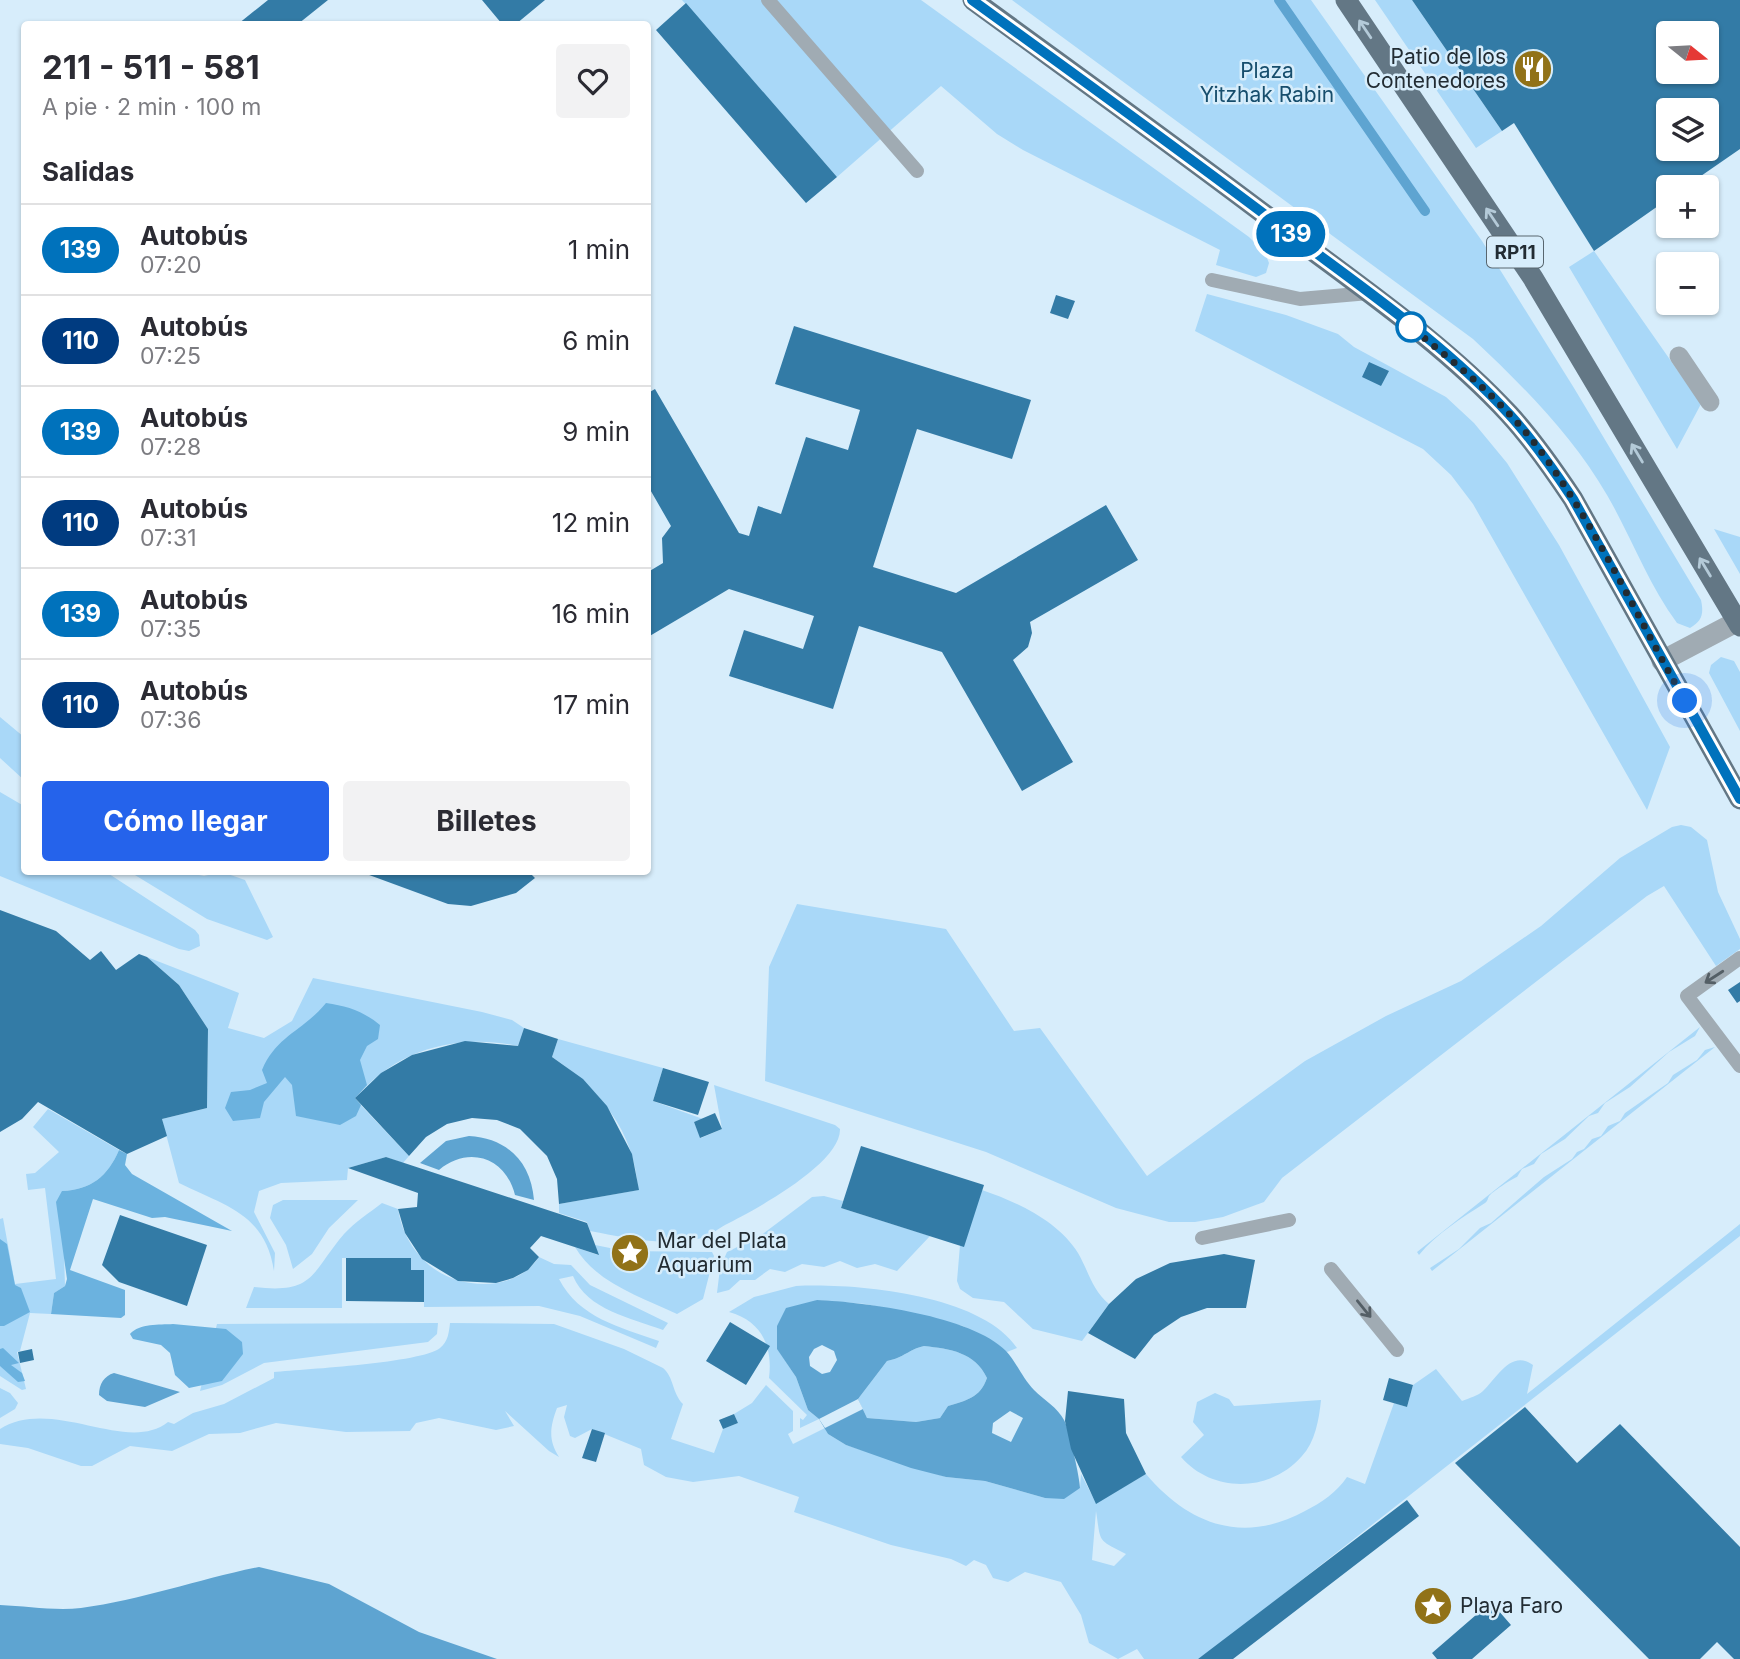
<!DOCTYPE html>
<html lang="es">
<meta charset="utf-8">
<style>
body{margin:0;font-family:Inter,sans-serif;background:#f2f2f3;color:#2b2b33;height:100vh;display:flex;flex-direction:column;font-size:26px;white-space:nowrap}
*{box-sizing:border-box;margin:0}
p{font-size:23px;color:#7c7c81}
.icon{flex:none;width:38px;height:38px;fill:none;stroke:currentColor;stroke-width:2;stroke-linecap:round;stroke-linejoin:round}
.map{position:relative;flex:1;overflow:hidden}
.details{position:absolute;left:21px;top:21px;width:630px;height:854px;display:flex;flex-direction:column;background:#fff;border-radius:7px;box-shadow:0 2px 5px #0004}
.details>*{flex:none}
.badge{padding:0 14px;border-radius:23px;font-size:24px;line-height:46px}
.needle{width:46px;rotate:108deg}
.buttons{position:absolute;left:1656px;top:21px;display:grid;gap:14px}
.buttons a{display:grid;place-items:center;width:63px;height:63px;border-radius:7px;background:#fff;box-shadow:0 2px 5px #0004;font-size:35px}
.you{position:absolute;width:35px;height:35px;margin:-18px;border:5px solid #fff;border-radius:50%;background:#1a73e8;box-shadow:0 0 0 10px #1a73e833}
.map>.badge{position:absolute;translate:-50% -50%;box-shadow:0 0 0 4px #fff}
h2{padding:0 21px;font-size:26px;line-height:63px}
.round{display:grid;place-items:center;flex:none;width:74px;height:74px;border-radius:7px;background:#f2f2f3}
.headline{display:flex;align-items:center;justify-content:space-between;height:119px;padding:0 21px}
h1{font-size:33px;font-weight:700;line-height:52px}
.primary-button{display:flex;gap:14px;margin-top:auto;padding:14px 21px}
.primary-button a{flex:1;height:80px;border-radius:7px;background:#2563eb;color:#fff;font-size:28px;font-weight:700;line-height:80px;text-align:center}
.primary-button a+a{background:#f2f2f3;color:#2b2b33}
ul{padding:0;list-style:none}
li{display:flex;align-items:center;gap:21px;height:91px;padding:0 21px;border-top:2px solid #e1e1e2}
li div{flex:1}
li b{display:block;font-size:26px}
li em{font-style:normal}
li .badge{min-width:77px;font-weight:700;text-align:center}
.map>svg:first-child{display:block}
</style>
<div class="map">
<svg width="1740" height="1659" viewBox="0 0 1740 1659">
<rect width="100%" height="100%" fill="#d7edfb"/>
<!-- green -->
<path fill="#a9d8f8" fill-rule="evenodd" d="M682,0H921L1249,237L1265,253L1269,263L1266,273L1256,277L1216,265L1220,250L1023,150L997,134L941,86L837,177Z
M1012,0H1311L1482,241L1574,388L1701,600C1704,614 1702,621 1690,628L1677,623C1648,584 1631,536 1607,495C1572,435 1523,386 1473,339Z
M1375,0H1412L1502,131L1476,148Z
M1594,251L1701,404L1677,449L1569,267Z
M1207,294L1286,315L1338,334L1354,347L1446,397L1474,423L1507,463L1559,545L1670,747L1647,810L1473,504L1451,475L1423,449L1195,331Z
M1714,529L1740,537V574Z
M1721,657L1734,661L1740,672V731L1709,673L1711,665Z
M0,717L24,737V780L0,758Z
M0,792L24,806V872H106L195,930L199,935L200,946L189,951L179,949L0,876Z
M1681,825L1691,827L1707,840L1718,892L1740,939V949L1716,966L1664,886L1647,896L1282,1178L1264,1202L1223,1217L1195,1222H1169L1116,1208L986,1152L765,1081L769,967L797,904L946,929L1014,1031L1040,1028L1147,1176L1305,1061L1386,1016L1461,981L1541,926L1620,858L1672,827Z
M130,872H184L204,876L222,872L245,880L273,937L267,940L207,919Z
M147,957L239,993L228,1028L264,1038L292,1021L313,978L482,1012L512,1020L524,1028L518,1046C458,1033 395,1049 355,1099L409,1156L403,1163L386,1157L348,1168L347,1180L281,1183L259,1191L254,1212L275,1253L274,1271C265,1213 225,1206 179,1183L162,1119L207,1108L208,1029L179,985Z
M1700,1027L1695,1036L1669,1052L1630,1087L1605,1103L1598,1113L1589,1116L1565,1139L1541,1154L1534,1164L1522,1169L1517,1177C1513,1178 1494,1191 1491,1194C1487,1197 1489,1200 1485,1203C1463,1217 1436,1234 1419,1255L1417,1252Z
M558,1039L663,1068L653,1101L703,1119L694,1122L701,1138L722,1129L714,1085L835,1125L840,1129C841,1164 753,1211 725,1225C717,1229 711,1236 702,1238C666,1247 626,1238 590,1231L587,1222L559,1213V1204L638,1190C635,1132 599,1088 552,1057Z
M1715,1047L1432,1271L1430,1268L1459,1249L1480,1228L1491,1223L1544,1177L1572,1159L1577,1152L1584,1149L1592,1139L1601,1136L1608,1126L1620,1121L1625,1113L1668,1083L1673,1075L1697,1060L1705,1050Z
M48,1109L119,1150C108,1176 91,1190 62,1191L65,1286L54,1293L51,1314L30,1313L20,1351L17,1352L26,1389L22,1390L0,1376V1219L3,1218L15,1284L56,1279L45,1188L28,1190L26,1174L35,1173L59,1152L33,1127Z
M982,1190C1017,1202 1058,1221 1078,1253C1089,1272 1092,1290 1109,1304L1082,1341L1033,1329L1004,1302L973,1298L960,1289L957,1281L960,1245Z
M824,1196L843,1201L841,1208L930,1236L897,1271L875,1264L857,1268L840,1261L824,1267L802,1264L785,1272L770,1269L755,1280H740L729,1290L717,1293L720,1268L727,1252L760,1236L812,1197Z
M283,1200H358L329,1228L312,1254L293,1269L286,1245L270,1218L273,1205Z
M382,1203L398,1209C401,1227 408,1243 421,1257C449,1290 513,1296 539,1257L554,1264L571,1265L590,1285L668,1323L663,1330C631,1318 587,1310 573,1276L559,1279C579,1318 620,1327 659,1341L656,1348L580,1316L539,1306L424,1307V1271L411,1270V1258H342V1308H246L254,1287C315,1294 310,1274 344,1234C355,1222 369,1213 382,1203Z
M1740,1224V1236L1215,1648L1198,1659H1144L1137,1649L1118,1659L1089,1643L1081,1615L1061,1582L1025,1572L1008,1582L993,1578L986,1565L974,1560L966,1566L951,1559L891,1545L794,1512L799,1497L739,1476L693,1482L666,1477L644,1465L641,1449L592,1429L575,1438L570,1436L564,1417L567,1405L557,1408C550,1427 548,1440 559,1457L549,1451L505,1411L514,1426L496,1430L439,1418L416,1423L410,1431L346,1432L276,1423L240,1433L209,1434L172,1451L130,1446L92,1466H81L28,1448L0,1444V1429C53,1396 126,1455 168,1422L174,1424L193,1413L224,1404L274,1378V1372C307,1369 421,1363 440,1348C448,1342 449,1332 450,1323L554,1324L624,1349L663,1368C674,1377 672,1393 683,1404L671,1439L714,1453L723,1429L738,1423L734,1414L752,1403L766,1385L793,1411V1431L788,1434L793,1444L825,1428L828,1434L846,1445L946,1477L985,1481L1045,1498L1080,1488L1081,1474L1096,1503L1146,1474C1190,1526 1244,1544 1305,1511C1321,1503 1337,1492 1347,1477L1365,1484L1394,1403L1407,1407L1413,1385L1436,1369L1462,1401C1469,1398 1478,1396 1483,1391C1497,1378 1511,1349 1533,1365L1527,1394ZM1096,1511C1101,1542 1096,1539 1126,1554L1114,1566L1092,1560Z
M595,1245L625,1251L712,1252L714,1256L703,1299L677,1314C641,1297 596,1283 575,1247L598,1255Z
M796,1286C855,1283 981,1294 1017,1348L1007,1352L963,1326L866,1304L817,1300L777,1326V1348L796,1377L808,1410L819,1419L800,1428V1418L803,1420L807,1415L769,1378C773,1347 762,1321 729,1312L754,1297Z
M438,1323L437,1334L428,1342L264,1363L222,1385L200,1391L217,1324Z
M924,1346C950,1349 975,1352 987,1378C980,1398 967,1400 948,1406L940,1418L916,1422L867,1418L858,1399L887,1361C904,1358 909,1349 924,1346Z
M0,1388L10,1393L18,1403L15,1409L0,1418Z
M1215,1393L1229,1399L1234,1406L1321,1400C1319,1420 1315,1442 1302,1456C1270,1493 1212,1493 1181,1457L1204,1435L1193,1422L1197,1402Z"/>
<!-- forest -->
<path fill="#6bb2df" d="M326,1003C347,1006 363,1011 380,1025L378,1039L367,1046L360,1060L367,1085L355,1098L361,1105L356,1116L340,1125L296,1116L292,1085L285,1077L264,1102L260,1118L233,1121L225,1108L231,1092L250,1090L267,1083L262,1070C277,1035 302,1032 326,1003Z
M119,1150L127,1154L125,1165L132,1174L232,1231L165,1217L152,1218L93,1199L70,1270L125,1290V1315L121,1318L51,1314L54,1293L65,1286L67,1279L56,1202L62,1191C91,1190 108,1176 119,1150Z
M0,1239L7,1244L15,1285L21,1288L30,1312L4,1326H0Z
M173,1324L226,1329L242,1342L243,1354L222,1381L189,1388L175,1375L170,1353L161,1345L133,1339L130,1334C140,1323 159,1325 173,1324Z
M3,1348L19,1363L11,1365L22,1373L25,1381L18,1382L0,1366V1349Z"/>
<!-- water -->
<path fill="#5ea4d1" fill-rule="evenodd" d="M469,1136C507,1138 531,1162 534,1200L515,1195C506,1158 469,1145 439,1170L420,1163L446,1141Z
M817,1300C865,1302 972,1316 1006,1351C1015,1360 1023,1379 1034,1390C1044,1400 1058,1408 1064,1420C1069,1428 1080,1479 1080,1488L1064,1499L1045,1498L985,1481L946,1477L911,1468L846,1445L828,1434L819,1419L808,1410L796,1377L777,1349V1326L786,1308ZM822,1345L834,1351L837,1360L830,1372L822,1374L810,1366L809,1357L814,1349ZM924,1346C950,1349 975,1352 987,1378C980,1398 967,1400 948,1406L940,1418L916,1422L867,1418L858,1399L887,1361C904,1358 909,1349 924,1346ZM1010,1411L1023,1418L1011,1442L992,1433L993,1423Z
M114,1373L180,1392L145,1407L107,1401L99,1395C99,1384 104,1376 114,1373Z
M259,1567L329,1584L419,1632L497,1659H0V1605C26,1606 55,1611 81,1608C142,1600 199,1579 259,1567Z"/>
<!-- pier -->
<path fill="#d7edfb" d="M858,1399L863,1409L825,1428L819,1419Z"/>
<g fill="none" stroke-linecap="round" stroke-linejoin="round">
<!-- stream -->
<path stroke="#5ea4d1" stroke-width="10" d="M1279,0L1425,211"/>
</g>
<!-- building -->
<path fill="#337ba6" fill-rule="evenodd" d="M268,0H328L298,24H238Z
M482,0H545L516,24H502Z
M1412,0H1740V149L1685,187H1668V199L1594,251L1514,123L1502,131ZM1668,33H1706V72H1668ZM1668,110H1706V149H1668Z
M686,3L837,177L806,203L656,30Z
M1056,295L1075,301L1068,319L1050,313Z
M794,326L1031,400L1012,459L917,429L873,567L956,593L1106,505L1138,560L1030,622L1032,633L1028,647L1013,660L1073,762L1022,791L942,652L859,626L833,709L729,676L744,630L803,649L814,616L729,589L648,637V572L663,563L662,538L671,526L648,486V393L655,389L739,533L749,536L758,506L781,514L806,437L848,450L860,410L775,384Z
M1369,362L1389,371L1381,386L1362,377Z
M361,872H529L535,878L516,893L471,906L448,904Z
M0,910L56,931L90,960L101,951L116,970L139,954L147,957L179,985L208,1029L207,1108L162,1119L167,1136L127,1154L38,1102L22,1119L0,1132Z
M1740,982V1001L1737,1003L1728,990Z
M524,1028L558,1039L552,1057L583,1079L607,1106L632,1154L639,1190L559,1204L557,1179L547,1156L520,1129L497,1120L472,1118L447,1124L426,1137L409,1156L355,1098L381,1073L412,1055L465,1041L518,1046Z
M663,1068L709,1082L698,1115L653,1101Z
M715,1113L722,1129L700,1138L694,1122Z
M861,1146L984,1185L964,1247L841,1208Z
M386,1157L587,1223L599,1255L541,1236L530,1248L539,1257L528,1270L513,1278L496,1283L458,1281L422,1259L405,1233L398,1209L417,1207L418,1193L348,1168Z
M120,1215L207,1245L187,1306L119,1282L102,1265Z
M1224,1254L1255,1260L1246,1308H1207L1181,1317L1154,1335L1135,1359L1088,1333L1109,1304L1136,1279L1170,1263Z
M346,1258H411V1270H424V1302L346,1301Z
M730,1322L770,1346L746,1385L706,1361Z
M32,1349L34,1360L20,1363L18,1352Z
M1389,1378L1413,1385L1407,1407L1383,1400Z
M1068,1391L1124,1399L1126,1433L1146,1474L1096,1504L1071,1449L1065,1421Z
M1525,1407L1577,1463L1620,1424L1740,1547V1659H1734L1717,1642L1700,1659H1649L1455,1463Z
M734,1414L738,1423L723,1429L719,1420Z
M592,1429L605,1433L596,1462L582,1458Z
M1407,1500L1419,1516L1233,1659H1198Z
M1491,1602L1511,1625L1472,1659H1437L1432,1653Z"/>
<g fill="none" stroke-linecap="round" stroke-linejoin="round">
<!-- service -->
<path stroke="#a0abb3" stroke-width="14" d="M768,0L917,171
M1212,280L1300,299L1369,293
M1740,958L1687,996L1740,1066
M1202,1238L1289,1220
M1331,1269L1397,1350"/>
<!-- pedestrian -->
<path stroke="#a0abb3" stroke-width="19" d="M1679,356L1710,402"/>
<!-- minor -->
<path stroke="#a0abb3" stroke-width="21" d="M1662,661L1740,620"/>
<!-- primary -->
<path stroke="#637785" stroke-width="21" d="M973,0C1081,79 1190,157 1297,239C1369,293 1447,347 1509,414C1533,440 1553,469 1573,499L1740,799
M1346,0L1533,278L1740,626"/>
</g>
<!-- one-way arrows -->
<defs><path id="oneway-shaft" d="M-6 0H5M1.5-3L5.5 0L1.5 3" fill="none" stroke-width="1.6" stroke-linecap="round" stroke-linejoin="round" transform="scale(1.75)"/></defs>
<g stroke="#b4cad8">
<use href="#oneway-shaft" transform="translate(1365 29) rotate(-124)"/>
<use href="#oneway-shaft" transform="translate(1492 217) rotate(-124)"/>
<use href="#oneway-shaft" transform="translate(1637 453) rotate(-121)"/>
<use href="#oneway-shaft" transform="translate(1705 567) rotate(-121)"/>
</g>
<g stroke="#545f66">
<use href="#oneway-shaft" transform="translate(1714 977) rotate(147)"/>
<use href="#oneway-shaft" transform="translate(1364 1309) rotate(51)"/>
</g>
<g fill="none" stroke-linecap="round" stroke-linejoin="round">
<!-- line casing -->
<g stroke="#fff" stroke-width="16">
<path id="line" d="M972,0C1077,76 1181,151 1284,229C1361,287 1444,343 1509,414C1533,440 1553,469 1573,499L1740,799"/>
</g>
<!-- line -->
<use href="#line" stroke="#0072bc" stroke-width="10"/>
<!-- walk -->
<path stroke="#222c33" stroke-width="7" stroke-dasharray="0 12.6" d="M1411,327L1408,325C1458,365 1508,405 1545,457C1599,533 1639,620 1685,701"/>
</g>
<!-- icons -->
<defs>
<g id="restaurant-disc" transform="scale(2.0125)"><circle r="9.5" fill="#917218" stroke="#d7edfb"/><path d="M-5-6h1v4h1v-4h1v4h1v-4h1v5L-1.5 .5V6h-2V.5L-5-1ZM5-6V6H3V1.5H1.5Q1.5-4 5-6Z" fill="#fff"/></g>
<g id="sight-disc" transform="scale(2.0125)"><circle r="9.5" fill="#917218" stroke="#d7edfb"/><path d="M0-6L1.8-2.2L6-1.7L2.9 1.2L3.7 5.4L0 3.3L-3.7 5.4L-2.9 1.2L-6-1.7L-1.8-2.2Z" fill="#fff"/></g>
</defs>
<g fill-rule="evenodd">
<use href="#restaurant-disc" x="1533" y="69"/>
<use href="#sight-disc" x="630" y="1253"/>
<use href="#sight-disc" x="1433" y="1606"/>
</g>
<!-- markers -->
<circle fill="#fff" stroke="#0072bc" stroke-width="3.5" cx="1411" cy="327" r="14"/>
<g text-anchor="middle" stroke-width="5" stroke-linejoin="round" paint-order="stroke">
<!-- shield labels -->
<rect fill="#d7edfb" stroke="#58666f" stroke-width="2" x="1487" y="236.5" width="56" height="31" rx="5"/>
<g font-size="19" font-weight="bold" fill="#222c33">
<text x="1515" y="259">RP11</text>
</g>
<!-- poi labels -->
<g font-size="21" fill="#222c33" stroke="#d7edfb" text-anchor="start">
<text x="1506" y="64" text-anchor="end">Patio de los<tspan x="1506" dy="24">Contenedores</tspan></text>
<text x="657" y="1248">Mar del Plata<tspan x="657" dy="24">Aquarium</tspan></text>
<text x="1460" y="1613">Playa Faro</text>
</g>
<!-- park labels -->
<g font-size="21" fill="#174e6d" stroke="#d7edfb">
<text x="1267" y="78">Plaza<tspan x="1267" dy="24">Yitzhak Rabin</tspan></text>
</g>
</g>
</svg>
<div class="buttons">
<a><svg class="needle" viewBox="-14 -14 28 28"><path d="M0-13l5 13h-10z" fill="#e53935"/><path d="M0 13l5-13h-10z" fill="#7c7c81"/></svg></a>
<a><svg class="icon" aria-label="layers" viewBox="0 0 24 24"><path d="M12 4l9 5-9 5-9-5zM3 14l9 5 9-5"/></svg></a>
<a>+</a>
<a>−</a>
</div>
<div class="you" style="left:1685px;top:701px"></div>
<b class="badge" style="left:1291px;top:234px;background:#0072bc;color:#fff">139</b>
<section class="details">
<div class="headline"><div><h1>211 - 511 - 581</h1><p>A pie · 2 min · 100 m</p></div><a class="round"><svg class="icon" aria-label="heart" viewBox="0 0 24 24"><path d="M12 20l-8-8c-3-5 5-10 8-4 3-6 11-1 8 4z"/></svg></a></div>
<h2>Salidas</h2>
<ul>
<li><span class="badge" style="background:#0072bc;color:#fff">139</span><div><b>Autobús</b><p>07:20</p></div><em>1 min</em></li>
<li><span class="badge" style="background:#003b80;color:#fff">110</span><div><b>Autobús</b><p>07:25</p></div><em>6 min</em></li>
<li><span class="badge" style="background:#0072bc;color:#fff">139</span><div><b>Autobús</b><p>07:28</p></div><em>9 min</em></li>
<li><span class="badge" style="background:#003b80;color:#fff">110</span><div><b>Autobús</b><p>07:31</p></div><em>12 min</em></li>
<li><span class="badge" style="background:#0072bc;color:#fff">139</span><div><b>Autobús</b><p>07:35</p></div><em>16 min</em></li>
<li><span class="badge" style="background:#003b80;color:#fff">110</span><div><b>Autobús</b><p>07:36</p></div><em>17 min</em></li>
</ul>
<div class="primary-button"><a>Cómo llegar</a><a>Billetes</a></div>
</section>
</div>
